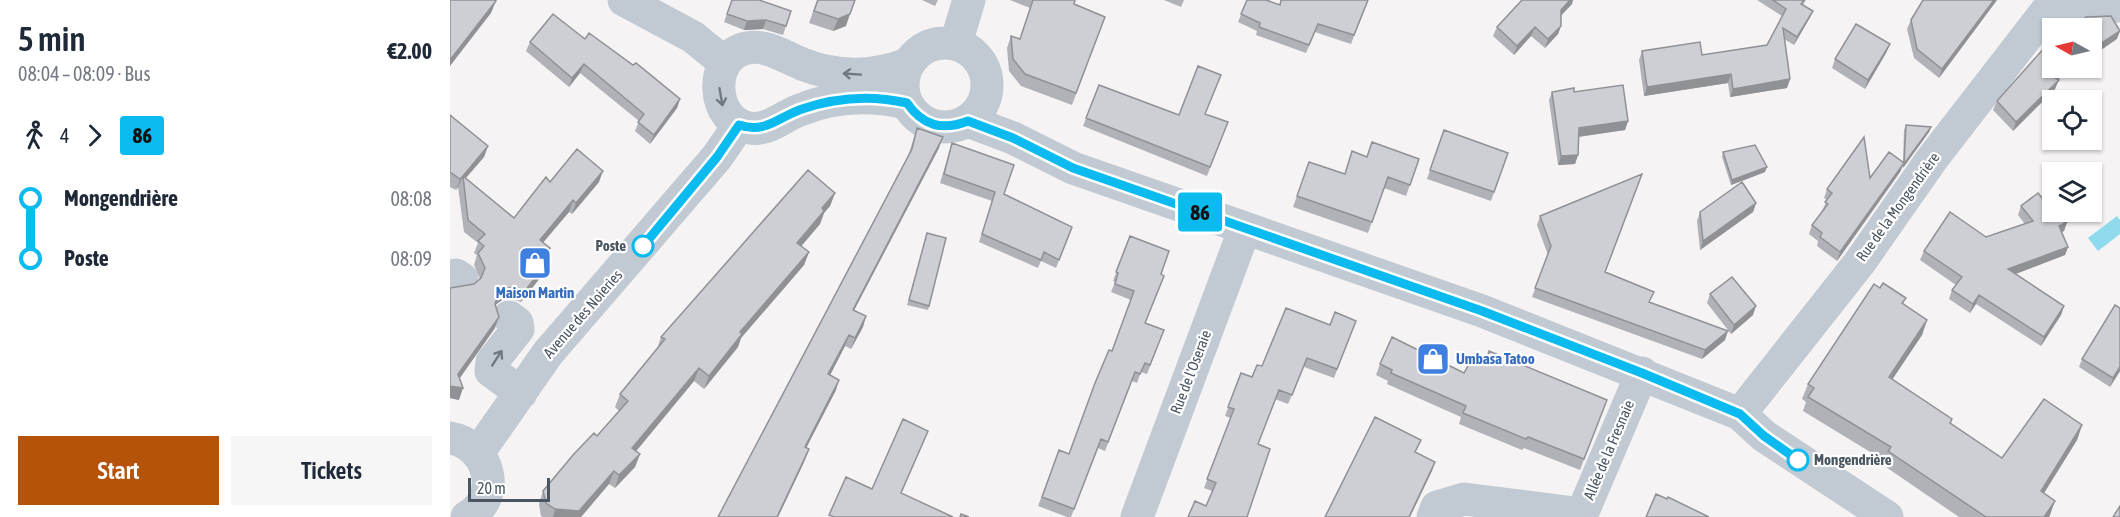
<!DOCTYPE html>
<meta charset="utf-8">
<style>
body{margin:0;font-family:"Asap Condensed",sans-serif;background:#f6f6f7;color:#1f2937;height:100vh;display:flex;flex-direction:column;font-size:22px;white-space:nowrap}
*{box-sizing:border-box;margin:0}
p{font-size:20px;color:#747a83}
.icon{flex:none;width:33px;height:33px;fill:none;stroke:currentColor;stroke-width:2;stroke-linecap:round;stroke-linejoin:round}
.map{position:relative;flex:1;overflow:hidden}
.side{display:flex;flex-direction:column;background:#fff;width:450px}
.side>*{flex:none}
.badge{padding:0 12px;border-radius:4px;font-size:21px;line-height:39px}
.needle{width:39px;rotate:278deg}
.controls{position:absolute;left:1592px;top:18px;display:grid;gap:12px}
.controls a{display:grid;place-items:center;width:60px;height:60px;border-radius:0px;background:#fff;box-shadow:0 2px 4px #0004;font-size:30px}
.scale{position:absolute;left:18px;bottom:15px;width:82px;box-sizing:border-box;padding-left:6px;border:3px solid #4a5661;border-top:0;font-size:16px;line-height:21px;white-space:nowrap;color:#4a5661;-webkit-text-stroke:4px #fff;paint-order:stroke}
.map>.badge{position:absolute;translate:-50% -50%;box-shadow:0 0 0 3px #fff}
.legs{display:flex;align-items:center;gap:9px;height:66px;padding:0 18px;font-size:20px}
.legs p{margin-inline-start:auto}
.overview{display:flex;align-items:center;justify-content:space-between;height:102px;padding:0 18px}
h1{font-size:33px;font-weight:600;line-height:45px}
.cta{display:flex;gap:12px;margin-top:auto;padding:12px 18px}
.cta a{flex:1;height:69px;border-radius:0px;background:#b45309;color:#fff;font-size:24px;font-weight:600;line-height:69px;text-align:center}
.cta a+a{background:#f6f6f7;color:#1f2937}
ul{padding:0 18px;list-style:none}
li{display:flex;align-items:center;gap:21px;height:60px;font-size:22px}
li i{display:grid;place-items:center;width:9px;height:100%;margin:0 8px;background:currentColor}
li i::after{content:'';width:15px;height:15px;margin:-8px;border:4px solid;border-radius:50%;background:#fff}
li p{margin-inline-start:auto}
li:first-child i{background:linear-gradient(#0000 50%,currentColor 0)}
li:last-child i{background:linear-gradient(currentColor 50%,#0000 0)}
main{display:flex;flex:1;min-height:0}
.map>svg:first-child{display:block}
</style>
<main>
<section class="side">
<div class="overview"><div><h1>5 min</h1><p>08:04 – 08:09 · Bus</p></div><b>€2.00</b></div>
<div class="legs"><svg class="icon" aria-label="walk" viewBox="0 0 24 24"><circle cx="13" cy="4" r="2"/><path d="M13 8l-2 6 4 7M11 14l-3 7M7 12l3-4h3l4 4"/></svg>4<svg class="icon" aria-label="forward" viewBox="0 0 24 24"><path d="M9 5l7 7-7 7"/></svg><b class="badge" style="background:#0bbbef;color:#111">86</b></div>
<ul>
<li><i style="color:#0bbbef"></i><b>Mongendrière</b><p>08:08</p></li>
<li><i style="color:#0bbbef"></i><b>Poste</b><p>08:09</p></li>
</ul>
<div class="cta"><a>Start</a><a>Tickets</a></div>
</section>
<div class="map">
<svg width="1670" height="517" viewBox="0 0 1670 517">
<rect width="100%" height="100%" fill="#f5f3f3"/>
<!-- water -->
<path fill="#90daee" d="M1667,216L1670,220V234L1648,251L1638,238Z"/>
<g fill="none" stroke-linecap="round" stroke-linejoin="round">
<!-- minor -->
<path stroke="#c1cad2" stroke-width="33" d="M174,0L243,37L275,63
M1599,9L1670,6
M506,43L519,0
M453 85a42 42 0 1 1 84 0a42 42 0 1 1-84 0Z
M457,103C422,95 384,96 350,110C333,116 319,131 300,128C261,123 257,56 297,48C317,44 334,57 352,64C387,78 424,77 458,64
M518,121L563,138L623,168L1032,311L1290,414L1314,436L1437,517
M0,282L6,275L12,279
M59,317L67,323L68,329L42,362L41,371L71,393
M1290,414L1410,262L1482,159L1605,0
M0,438C39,444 54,497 17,517
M28,453L98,353L267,157L289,125
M687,517L795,228
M983,517L987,507L1014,499L1132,514L1192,373"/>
</g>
<!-- wall -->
<path fill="#b0b2b7" d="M282,0L341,11L333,35L313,29L294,30L274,22Z
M367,0L396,26L383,31L359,23Z
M472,0H488L485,6Z
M560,0H625L624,4L655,17L622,105L571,86L559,71L557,48L561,36L570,39L580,8Z
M714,0H734L731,7Z
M797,0L830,5L918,0L901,44L865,32L856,53L806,35L807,31L788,22Z
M1307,0H1356L1353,5L1363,11L1359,19L1344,45L1334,39L1340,79L1337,88L1280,97L1278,83L1194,96L1189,60L1192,51L1252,55L1317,45L1332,16Z
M1473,0H1547L1489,78L1464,58L1457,29L1461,20Z
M1122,4L1111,16V26L1108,34L1095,48L1081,36L1064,55L1043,36L1047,27Z
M135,39L230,99L227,108L200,144L185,131L189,121L130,73L119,87L76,51L80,42Z
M1440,44L1436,53L1415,89L1382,68L1385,59Z
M1608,80L1605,89L1563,131L1543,110L1547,101Z
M649,85L729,115L755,114L778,122L757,176L633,126Z
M1102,92H1124L1178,121L1175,130L1129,137L1128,155L1125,164L1108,165L1099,100Z
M0,115L38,146L34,157L16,178L64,218L100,182H149L122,214L119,212L93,242L100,248L96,259L92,265L94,266L90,278L71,302L62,299L52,300L45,305V328L10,378L9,400L0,398V288L24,284L30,279L24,265L27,255L24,253L28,243L14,232L8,187L6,190L0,187Z
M1456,125L1481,127L1479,132L1453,168V165L1450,172L1387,261L1367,246L1368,241L1359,234L1362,225L1372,211L1377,200L1374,198L1377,189L1420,178L1453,162L1454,130Z
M467,128L489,148L404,310L416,316L413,327L401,349L395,346L380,375L386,390L356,448L355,460L328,517L459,153Z
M994,130L1058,153L1041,201L977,179Z
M502,143L554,194L622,227L606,268L591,261L588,268L529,242L542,201L490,183Z
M1273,152L1315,172L1281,185L1272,157Z
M917,157L969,159L956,196L934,188L918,233L843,207L859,162L894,174Z
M385,193L380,206L374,213L370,224L351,246L359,252L354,265L291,338L288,347L254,389L244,381L186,451L190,454L185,467L165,488L159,484L131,517H93L91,516L89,504L93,491L147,436L169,411L165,407L170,394L207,349L211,337Z
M1592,198L1617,222L1614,231L1612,232L1618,247L1615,255L1565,274L1614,306L1611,315L1591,346L1526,304L1520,313L1499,299L1502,290L1506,285L1470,260L1474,251L1536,237L1575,224L1568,215L1571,206Z
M1306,203L1303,212L1250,250L1247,221L1250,212Z
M1090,216L1155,272L1200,303L1275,340L1252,359L1082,297L1098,255L1087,225Z
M680,236L711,274L696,323L714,330L697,374L691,372L687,383L682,381L655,451L648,448L621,517H617L588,506L609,450L619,454L662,351L681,300L661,292L665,282L663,281Z
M476,238L479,306L478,310L457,305Z
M1260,294L1303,315L1281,334L1257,303Z
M1456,298L1453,304L1477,320L1472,335L1442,379L1502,419L1501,423L1552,458L1632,425L1627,440L1594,493L1600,515L1599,517H1509L1433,465L1435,461L1353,411L1356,402L1352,399L1358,384Z
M906,321L884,378L854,367L838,404L825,399L756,506L762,491L754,488L781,418L775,416L791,373L802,377L812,366L880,325Z
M1037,358L1157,400L1130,470L1074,448L1072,450L1009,424L1011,417L937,384L938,381L926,375L930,364L1014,373Z
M1632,359L1670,371L1660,387L1629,367Z"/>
<!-- shaded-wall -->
<path fill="#909195" d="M1120,0H1123L1122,4L1107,19L1111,10Z
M1544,0H1547L1489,78L1492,69Z
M46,1L41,13L0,66V60Z
M1363,11L1359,19L1344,45L1347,37Z
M400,14L396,26L383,31L388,19Z
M316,20L313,29L294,30L297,21Z
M1111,26L1108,34L1095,48L1098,39Z
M1085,27L1081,36L1064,55L1067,46Z
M1670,31L1667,39L1641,57V50Z
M1440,44L1436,53L1415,89L1418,80Z
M134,64L130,73L119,87L122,78Z
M1616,68H1625L1599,85L1602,76Z
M1281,74L1278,83L1194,96L1197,87Z
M1340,79L1337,88L1280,97L1283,89Z
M1609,80L1605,89L1563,131L1566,122Z
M230,99L227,108L200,144L204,135Z
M1178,121L1175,130L1126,137L1129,128Z
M1481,127L1479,132L1453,168L1454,164Z
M493,137L489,148L399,320L403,310Z
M38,146L34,157L13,181V176Z
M1128,155L1125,164L1108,165L1111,156Z
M1454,163L1450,172L1387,261L1390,252Z
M1317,167L1315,172L1281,185L1282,180Z
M153,171L149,182L122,214L126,203Z
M13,176L8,187L6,190L10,179Z
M385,193L380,206L374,213L370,224L343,256L347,243L372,208Z
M123,200L119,212L86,251L90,240Z
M1306,203L1303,212L1250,250L1253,241Z
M1617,222L1614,231L1606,235L1609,226Z
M1618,247L1615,255L1555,278L1558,269Z
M100,248L96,259L84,274L89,262Z
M359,252L354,265L291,338L288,347L254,389L259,376L290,332Z
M94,266L90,278L71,302L75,291Z
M66,287L62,299L52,300L44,306L48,295L56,288Z
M1529,295L1526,304L1520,313L1523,304Z
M1306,306L1303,315L1281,334L1284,325Z
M1614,306L1611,315L1591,346L1594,337Z
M416,316L413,327L401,349L405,338Z
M49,317L45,328L4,386L8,374Z
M1477,320L1472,335L1434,392L1439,377Z
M1278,331L1275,340L1252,359L1255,350Z
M399,335L395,346L375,385L378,374Z
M1670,367V371L1660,387L1663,378Z
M249,368L244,381L178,461L182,448Z
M389,380L386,390L351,458L355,447Z
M0,386L13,388L9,400L0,398Z
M1632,425L1627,440L1586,506L1591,491Z
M359,449L355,460L328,517H327Z
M190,454L185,467L165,488L169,475Z
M985,462L982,471L960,517H959Z
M164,471L159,484L131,517H103L105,509Z
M1605,501L1600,515L1599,517H1594Z"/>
<!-- building -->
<path fill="#cdcfd5" stroke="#909195" stroke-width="1.5" d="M0,0H44L46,1L0,60Z
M282,0H309L341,11L336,26L316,20L297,21L277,14Z
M368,0H405L400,14L388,19L364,11Z
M583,0H625L624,4L655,17L626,93L575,74L563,59L561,36L570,39Z
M797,0H816L830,5L831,0H918L904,35L868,24L859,45L809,27L810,23L791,14Z
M1072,0H1120L1111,10V26L1098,39L1085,27L1067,46L1047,27Z
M1323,0H1354L1351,4L1363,11L1347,37L1333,28L1340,79L1283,89L1281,74L1197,87L1192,51L1250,42L1252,55L1317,45L1336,9Z
M1473,0H1544L1492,69L1467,49L1461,20Z
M103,14L135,39L139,33L183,65L186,63L230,99L204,135L188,122L194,114L134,64L122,78L80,42Z
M1661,16L1670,31L1641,50V28H1620L1636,17Z
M1406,24L1440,44L1418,80L1385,59Z
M1602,41V68H1616L1602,76L1609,80L1566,122L1547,101L1596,46Z
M748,66L771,75L755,114L778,122L760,167L636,118L649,85L729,115Z
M1173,85L1178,121L1129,128L1128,155L1111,156L1102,92L1124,88V92Z
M0,115L38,146L13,176L64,218L96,177L100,182L127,149L153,171L126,203L123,200L90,240L100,248L89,262L94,266L75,291L66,287L56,288L48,295L45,304L49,317L8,374L13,388L0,386V288L24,284L31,278L35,268L28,253L34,246L28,241L35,234L18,220L13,176L10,179L0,172Z
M1456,125L1481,127L1454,164Z
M467,128L493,137L403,310L416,316L405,338L399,335L378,374L389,380L355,447L359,449L327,517H268L462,149Z
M994,130L1058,153L1044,192L980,170Z
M1414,137L1420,178L1439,152L1454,163L1390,252L1370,237L1372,233L1362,225L1378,204L1375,202L1382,193L1377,189Z
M922,142L969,159L960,185L938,177L922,222L847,196L859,162L895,174L902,151L917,157Z
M502,143L564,165L554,194L622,227L609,260L594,252L591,260L532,234L545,192L494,174Z
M1305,145L1317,167L1282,180L1273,152Z
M358,170L385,193L372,208L374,211L347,243L359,252L290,332L292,334L259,376L249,368L182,448L190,454L169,475L164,471L129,511L105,509L96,503L93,491L123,455L144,433L147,436L178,401L170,394L215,339L211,337Z
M1192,174L1155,272L1204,292L1199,302L1278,331L1255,350L1085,288L1101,246L1090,216Z
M1292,182L1306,203L1253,241L1250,212Z
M1588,193L1592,198L1595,196L1602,204V212H1608L1617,222L1609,226L1618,247L1558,269L1614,306L1594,337L1529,295L1523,304L1502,290L1512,277L1474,251L1500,212L1536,237L1583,221L1571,206Z
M477,233L496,238L479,306L459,300Z
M680,236L719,251L711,274L714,276L695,323L714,330L700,365L695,363L690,374L685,372L658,442L651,439L624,509L592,497L609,450L619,454L645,383L659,350L662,351L684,291L665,284L668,273L666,272Z
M1282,277L1306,306L1284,325L1260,294Z
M1433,283L1456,298L1452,303L1477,320L1439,377L1502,419L1500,423L1552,458L1594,399L1632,425L1591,491L1605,501L1594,517H1536L1438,451L1441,447L1358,397L1364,388L1358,384L1424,284L1430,288Z
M1665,305L1670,308V367L1663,378L1632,359Z
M836,308L880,325L885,312L906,321L887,369L857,358L842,395L829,390L808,444L820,449L797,517H738L745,501L756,506L766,483L757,479L784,409L778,407L791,373L802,377L807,365L812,366Z
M942,337L1014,373L1025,353L1037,358L1039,351L1157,400L1134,459L1078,437L1076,439L1013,413L1016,406L941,373L942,370L930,364Z
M925,417L971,440L965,452L985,462L959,517H875Z
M453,419L478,431L451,493L503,517H384L379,515L396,477L422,489Z
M1206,494L1217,499L1218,497L1259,517H1196Z
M1670,506V517H1663Z
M511,514L519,517H510Z"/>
<!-- one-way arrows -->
<defs><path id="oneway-shaft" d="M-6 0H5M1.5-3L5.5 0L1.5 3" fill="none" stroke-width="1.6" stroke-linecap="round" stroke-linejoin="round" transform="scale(1.5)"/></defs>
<g stroke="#6e7983">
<use href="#oneway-shaft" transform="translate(402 74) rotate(-176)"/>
<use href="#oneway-shaft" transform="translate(271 97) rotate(80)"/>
<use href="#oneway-shaft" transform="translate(47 358) rotate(-57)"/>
</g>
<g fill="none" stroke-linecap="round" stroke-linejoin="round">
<!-- line-1 casing -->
<g stroke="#fff" stroke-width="14">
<path id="line-1" d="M193,246L267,157L289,125C316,134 328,117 352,109C387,97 422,95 457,103C473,126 492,131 518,121L563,138L623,168L1032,311L1192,373L1290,414L1314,436L1348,460"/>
</g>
<!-- line-1 -->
<use href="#line-1" stroke="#0bbbef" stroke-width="9"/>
</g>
<!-- icons -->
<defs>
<g id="shop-square" transform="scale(1.725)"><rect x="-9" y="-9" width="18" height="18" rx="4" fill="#3f7fe0" stroke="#fff"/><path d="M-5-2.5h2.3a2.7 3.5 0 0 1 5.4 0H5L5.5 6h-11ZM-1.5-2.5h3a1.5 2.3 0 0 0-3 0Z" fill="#fff"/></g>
</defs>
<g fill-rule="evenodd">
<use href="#shop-square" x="85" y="263"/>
<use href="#shop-square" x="983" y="359"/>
</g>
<!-- markers -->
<g fill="#fff" stroke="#0bbbef" stroke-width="3">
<circle cx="193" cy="246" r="10"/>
<circle cx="1348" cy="460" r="10"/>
</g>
<g text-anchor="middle" stroke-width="4.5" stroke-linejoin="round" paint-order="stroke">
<!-- street labels -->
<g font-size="15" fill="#4a5661" stroke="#fff">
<text transform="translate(1448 207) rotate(-54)" y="5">Rue de la Mongendrière</text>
<text transform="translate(133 314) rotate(-49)" y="5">Avenue des Noieries</text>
<text transform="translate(741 372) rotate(-69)" y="5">Rue de l'Oseraie</text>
<text transform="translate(1159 450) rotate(-67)" y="5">Allée de la Fresnaie</text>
</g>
<!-- stop labels -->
<g font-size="15" font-weight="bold" fill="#4a5661" stroke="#fff" text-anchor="end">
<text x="176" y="251">Poste</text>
<text x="1364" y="465" text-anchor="start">Mongendrière</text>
</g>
<!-- shop labels -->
<g font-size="15" font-weight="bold" fill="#366cbe" stroke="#fff">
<text x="85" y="298">Maison Martin</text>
<text x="1006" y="364" text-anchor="start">Umbasa Tatoo</text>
</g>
</g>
</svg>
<div class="controls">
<a><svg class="needle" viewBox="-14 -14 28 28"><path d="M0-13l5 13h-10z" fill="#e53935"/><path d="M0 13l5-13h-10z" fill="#747a83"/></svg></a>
<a><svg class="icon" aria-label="locate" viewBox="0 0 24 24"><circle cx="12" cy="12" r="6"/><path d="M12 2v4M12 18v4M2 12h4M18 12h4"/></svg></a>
<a><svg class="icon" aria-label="layers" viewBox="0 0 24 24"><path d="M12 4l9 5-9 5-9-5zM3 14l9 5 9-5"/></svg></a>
</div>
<div class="scale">20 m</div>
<b class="badge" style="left:750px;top:212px;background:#0bbbef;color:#111">86</b>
</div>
</main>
